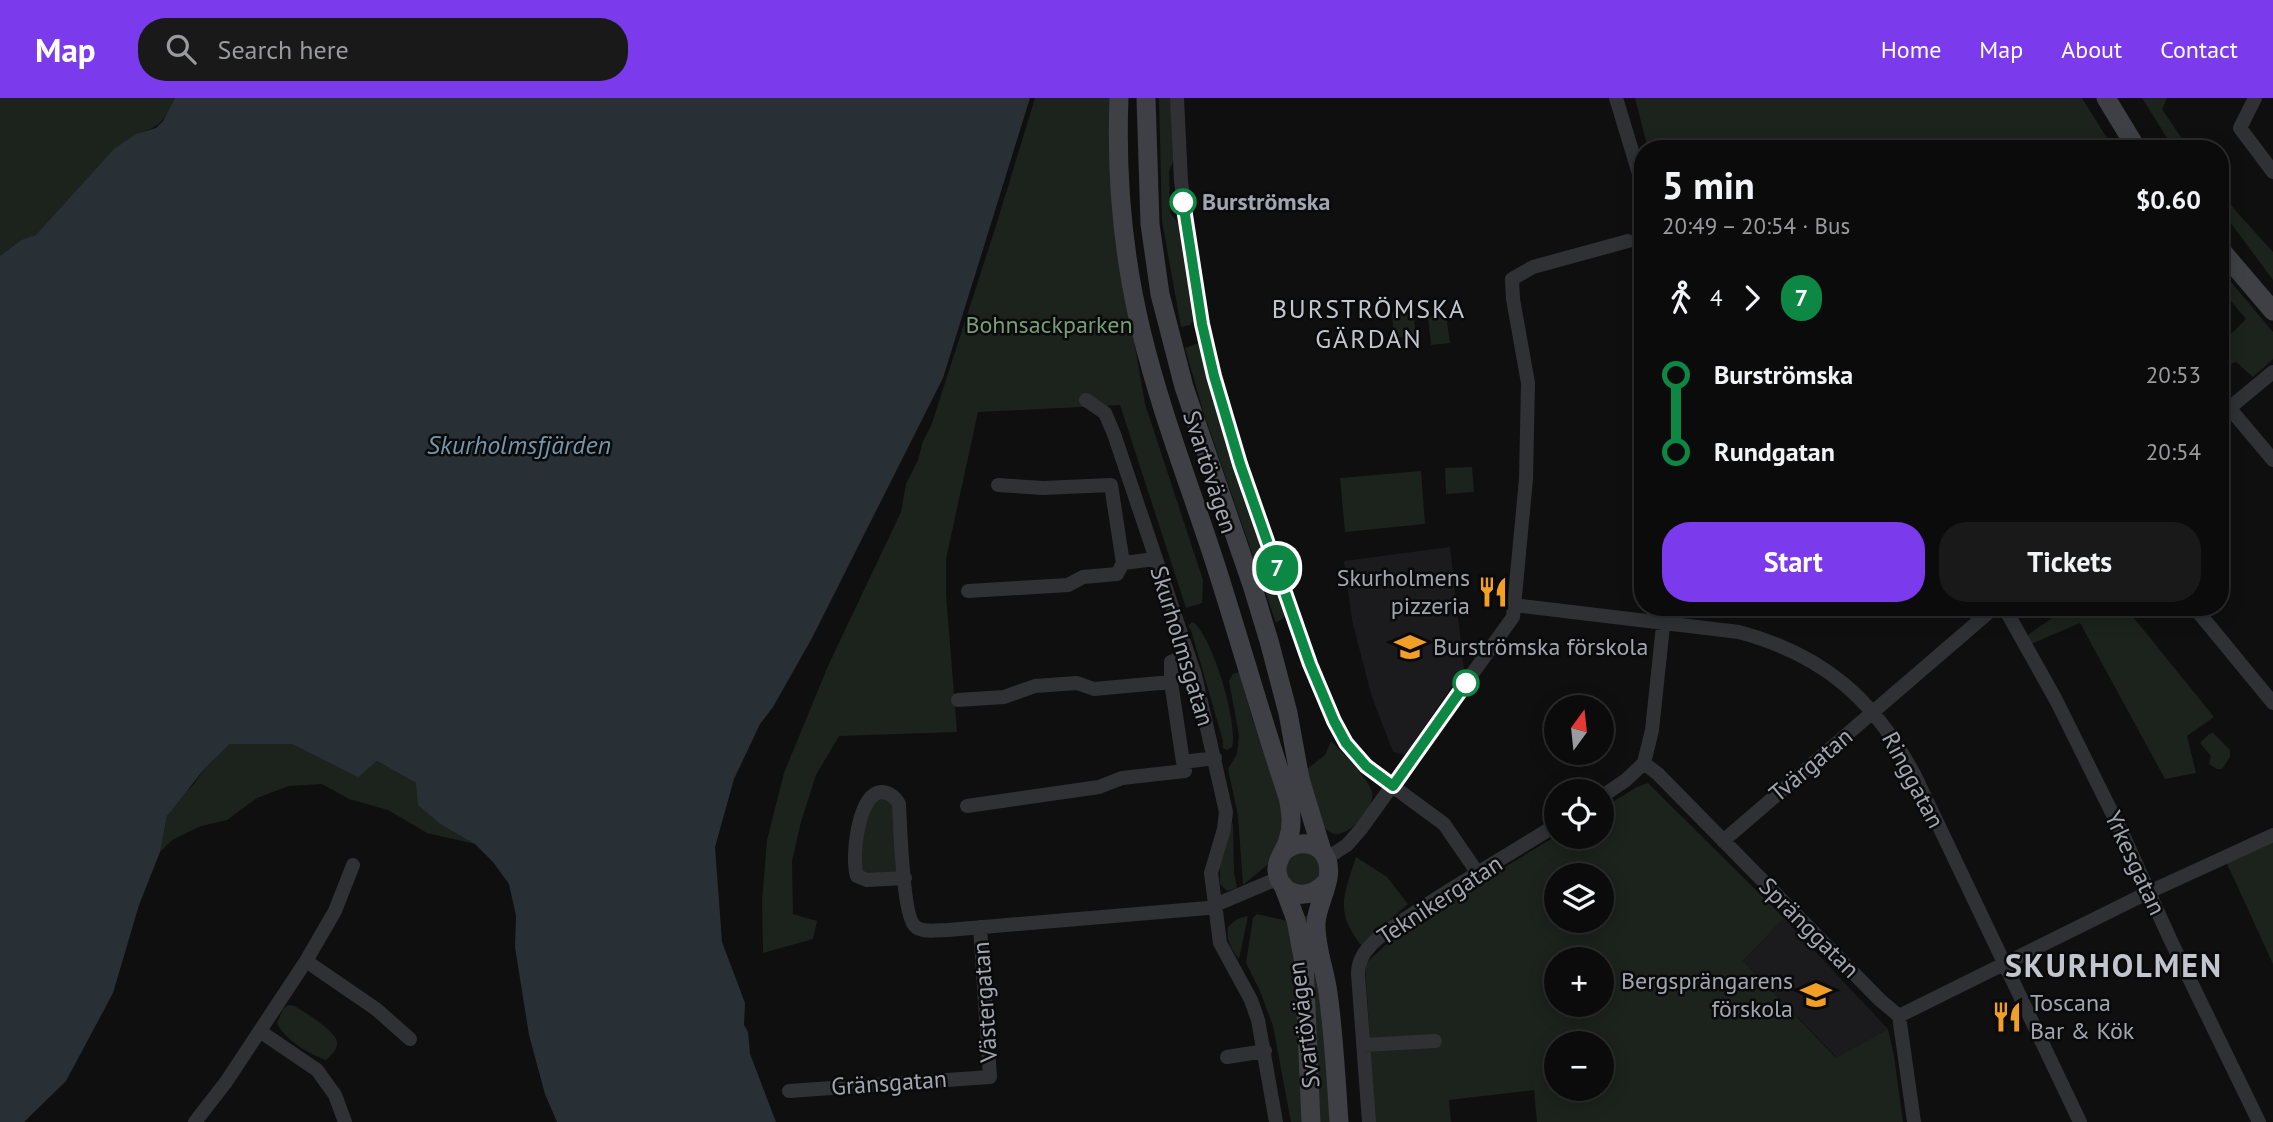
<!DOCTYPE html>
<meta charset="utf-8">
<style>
body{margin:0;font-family:"PT Sans",sans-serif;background:#19191a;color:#f1f3f6;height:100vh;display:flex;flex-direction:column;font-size:26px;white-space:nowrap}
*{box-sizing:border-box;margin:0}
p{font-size:23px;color:#9a9b9d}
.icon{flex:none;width:38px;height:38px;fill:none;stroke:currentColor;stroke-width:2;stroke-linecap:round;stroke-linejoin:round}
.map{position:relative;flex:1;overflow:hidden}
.side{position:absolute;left:1634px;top:42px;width:595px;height:476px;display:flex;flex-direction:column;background:#0b0b0c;border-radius:28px;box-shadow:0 4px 18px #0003,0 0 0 2px #2b2b2d}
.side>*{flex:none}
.badge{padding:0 14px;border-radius:23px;font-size:24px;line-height:46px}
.needle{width:46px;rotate:15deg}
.controls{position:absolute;left:1544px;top:597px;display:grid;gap:14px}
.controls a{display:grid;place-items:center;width:70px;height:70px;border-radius:50%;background:#0b0b0c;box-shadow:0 4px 18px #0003,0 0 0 2px #2b2b2d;font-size:35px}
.map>.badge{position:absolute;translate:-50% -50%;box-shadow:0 0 0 4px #fff}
.legs{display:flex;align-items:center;gap:10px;height:77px;padding:0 28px;font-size:23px}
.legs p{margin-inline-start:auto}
.overview{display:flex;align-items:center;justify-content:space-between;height:119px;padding:0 28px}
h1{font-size:38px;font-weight:600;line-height:52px}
.action{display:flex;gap:14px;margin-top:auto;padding:14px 28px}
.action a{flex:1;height:80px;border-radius:28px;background:#7c3aed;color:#fff;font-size:28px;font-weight:600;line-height:80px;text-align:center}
.action a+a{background:#19191a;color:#f1f3f6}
ul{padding:0 28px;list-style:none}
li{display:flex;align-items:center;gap:24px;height:77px;font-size:26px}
li i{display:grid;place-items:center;width:10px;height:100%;margin:0 9px;background:currentColor}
li i::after{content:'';width:18px;height:18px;margin:-9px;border:5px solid;border-radius:50%;background:#0b0b0c}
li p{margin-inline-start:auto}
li:first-child i{background:linear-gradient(#0000 50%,currentColor 0)}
li:last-child i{background:linear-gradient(currentColor 50%,#0000 0)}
header{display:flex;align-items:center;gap:42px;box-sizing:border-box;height:98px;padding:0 35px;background:#7c3aed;color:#fff}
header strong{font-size:33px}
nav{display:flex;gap:38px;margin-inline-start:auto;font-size:24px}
.search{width:490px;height:63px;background:#19191a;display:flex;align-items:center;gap:18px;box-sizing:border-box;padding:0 24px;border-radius:28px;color:#9a9b9d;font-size:26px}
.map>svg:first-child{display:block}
</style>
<header>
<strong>Map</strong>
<div class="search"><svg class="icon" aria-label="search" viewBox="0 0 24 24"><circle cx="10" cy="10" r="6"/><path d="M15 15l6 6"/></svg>Search here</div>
<nav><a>Home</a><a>Map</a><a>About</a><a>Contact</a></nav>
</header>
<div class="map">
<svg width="2273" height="1024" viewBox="0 0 2273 1024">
<rect width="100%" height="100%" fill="#0f0f10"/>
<!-- built -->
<path fill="#1b1b1d" d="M1450,449L1464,571L1405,657L1393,654L1371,596L1352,522L1344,463Z
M1784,820L1888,931L1837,960L1743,863Z"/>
<!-- green -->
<path fill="#1b231c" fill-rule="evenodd" d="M0,0H175C163,24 162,28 136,36L36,138L21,142L0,158Z
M1035,0H1110L1113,121L1145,306L1203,482L1202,505L1186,510L1120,307L978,314L946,461V496L957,634L839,638L816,677L801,724L792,763L793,816L817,823L813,841L763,855L762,803L767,742L784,675L828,568L901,414L906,386L918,362L923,343L931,328L995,131Z
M1159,0H1171L1173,64L1169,73L1170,115L1178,125L1193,222L1190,227L1181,229L1162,123Z
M1635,0H2082L2105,37L2117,51H1648Z
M2142,0H2167L2162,11L2189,51H2174Z
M2221,93L2235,112L2273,154V182L2221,112Z
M2221,172L2273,234V261L2253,279L2236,264L2221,269V246L2246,221L2221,191Z
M1413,213L1416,238L1394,240L1392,215Z
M1446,217L1450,245L1431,247L1428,219Z
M1199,245L1250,418L1286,518L1276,525L1203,313L1185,250Z
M1472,369L1474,394L1446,396L1445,370Z
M1421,373L1425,426L1345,434L1340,380Z
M2068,509H2125L2214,619L2187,638L2196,675L2165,681L2080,525L2026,548L2022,541Z
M1193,524C1212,537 1239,627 1232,649L1227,652L1223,650V643L1191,532L1188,527Z
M1239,574L1253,623L1281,695L1282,738L1272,760L1266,768L1243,787L1238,718L1228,671L1237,656L1239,637L1229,583L1233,576Z
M2213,635L2230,652V659L2222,671H2217L2209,666L2211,658L2200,645L2209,636Z
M1331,643C1342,654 1368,680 1372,694C1376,711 1343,748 1327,732C1313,718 1311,690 1307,671L1325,657Z
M230,646H292L357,678L377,663L416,685L443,728L475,746L427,735L388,712L349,701L322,686L289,688L257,700L227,722L201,728L172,742L160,754L167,718L176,704L194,686L205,670Z
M1648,685L1784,820L1743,863L1836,960L1888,931L1894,958L1903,1024H1537L1534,992L1449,1002L1451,1024H1375L1365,866L1404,830L1556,738H1601V711L1637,689ZM1556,777H1601V822H1556ZM1556,861H1601V906H1556ZM1556,945H1601V990H1556Z
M895,699L905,781L867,782L856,758L868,701Z
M1233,724L1234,774L1237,790L1227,793L1220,786V764Z
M2273,735V866L2224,759Z
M1286 771a17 17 0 1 1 34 0a17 17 0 1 1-34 0Z
M1356,759L1387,779L1408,806L1361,847C1334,812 1344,798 1356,759Z
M1257,816L1288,823L1292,826L1304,1024H1291L1273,928L1260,893L1246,865L1253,820Z
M1311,817L1319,871L1330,1024H1319L1302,819Z
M1248,818L1239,861C1231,852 1226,841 1228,829L1237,821Z
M288,907L295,908C304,914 336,933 337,944C338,952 331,957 326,962C309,956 284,941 277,925L283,911Z"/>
<!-- water -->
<path fill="#283036" d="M175,0H1030L943,280L812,540L773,609L760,626L734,681L715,749L722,844L745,905L744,927L748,934L750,956L776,1024H557L545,996L529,937L515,849L516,818L509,786L493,764L475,746L443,728L418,707L416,685L377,663L358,679L292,646H230L205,670L167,718L160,754L139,807L113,895L66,983L24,1024H0V158L21,142L36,137L114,51L136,36L156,30L163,23Z"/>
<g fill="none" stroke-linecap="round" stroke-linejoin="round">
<!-- street -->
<path stroke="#303135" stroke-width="14" d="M1177,0L1181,83L1201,226L1239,366L1310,567L1334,623L1351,651L1376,676L1444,726L1477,774
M1616,0L1643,89
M2255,0L2240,30L2273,74
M2221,300L2273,362
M1086,302L1105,315L1114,336L1195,577L1226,714L1224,731L1211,775L1220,845L1251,902L1258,922L1276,1024
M2221,317L2273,274
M998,387L1043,390L1111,387L1123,465
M968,493L1068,487L1083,479L1117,476L1123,465L1155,461
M1514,507L1739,534C1824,557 1874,601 1915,678L2080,1024
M2004,509L2056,602L2124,739L2170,841L2259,1024
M2194,509L2273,605
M1171,584L1183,664L1215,660
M958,602L1004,599L1035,588L1077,585L1094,591L1171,584V564L1188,557
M1644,665L1658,676L1880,902L1899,918L1914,1024
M1601,699L1626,682L1644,665L1652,632L1665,509
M967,708L1099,689L1122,680L1185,673L1183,664
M1723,743L1995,509
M1327,760L1347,747L1361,731L1513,519L1526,381L1528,285L1513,201L1512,181L1533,169L1628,143
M905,780L867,782L857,778C851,760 858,696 881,694C890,694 895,699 899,706C900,725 903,821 916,829C924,835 938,832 948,832L1208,810L1279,780
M306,863L335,813L353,767
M1899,918L2149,794L2273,737
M261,934L317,972L335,997L345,1024
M1364,947L1435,943
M1227,959L1265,953
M789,993L990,979L980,829
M195,1024L226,984L306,863L376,911L410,941
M1369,1024L1358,876C1358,865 1363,855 1371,847C1386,831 1409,819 1428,806C1470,779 1513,754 1556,727"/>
<!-- secondary -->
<path stroke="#3e4045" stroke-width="19" d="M1119,0C1116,77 1123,157 1141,232C1160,312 1190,388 1215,465C1240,543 1262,622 1288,699C1291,714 1293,728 1288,742C1285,753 1276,762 1277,773C1280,800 1312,803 1326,784
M1146,0L1150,126L1160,196L1184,289L1253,490L1269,543L1288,615L1300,681L1322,753
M2106,0L2137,51
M2221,152L2273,213
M1283,754C1297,742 1320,742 1327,762C1334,782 1317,805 1316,825C1315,848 1325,872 1328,895C1334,938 1336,981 1339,1024
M1283,787L1296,822L1304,865L1311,1024"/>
</g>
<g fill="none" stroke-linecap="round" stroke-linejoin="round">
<!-- line-1 casing -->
<g stroke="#fff" stroke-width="16">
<path id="line-1" d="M1183,104L1202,226L1214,278L1240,366L1310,566L1334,623L1346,645L1366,668L1393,688L1466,585"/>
</g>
<!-- line-1 -->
<use href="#line-1" stroke="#0c8844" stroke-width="10"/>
</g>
<!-- icons -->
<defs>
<g id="restaurant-bare" transform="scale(2.415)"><path d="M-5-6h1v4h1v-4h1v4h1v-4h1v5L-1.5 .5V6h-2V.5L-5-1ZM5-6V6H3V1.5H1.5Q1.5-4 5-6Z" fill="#f2a025" stroke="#0a0a0b" stroke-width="2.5" paint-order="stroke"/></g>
<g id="school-bare" transform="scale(2.415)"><path d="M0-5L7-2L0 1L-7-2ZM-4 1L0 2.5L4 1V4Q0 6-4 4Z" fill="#f2a025" stroke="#0a0a0b" stroke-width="2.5" paint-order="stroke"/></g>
</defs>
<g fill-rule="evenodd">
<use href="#restaurant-bare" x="1493" y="494"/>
<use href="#school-bare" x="1410" y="549"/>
<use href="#school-bare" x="1816" y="897"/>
<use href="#restaurant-bare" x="2007" y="919"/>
</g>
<!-- markers -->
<g fill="#fff" stroke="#0c8844" stroke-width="3.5">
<circle cx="1183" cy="104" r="12"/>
<circle cx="1466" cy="585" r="12"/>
</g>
<g text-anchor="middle" stroke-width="5" stroke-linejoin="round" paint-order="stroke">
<!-- stop labels -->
<g font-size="24" font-weight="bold" fill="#a0a6b1" stroke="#0a0a0b" text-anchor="start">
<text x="1202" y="112">Burströmska</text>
</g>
<!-- park labels -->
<g font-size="24" fill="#769d76" stroke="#0a0a0b">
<text x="1049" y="235">Bohnsackparken</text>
</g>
<!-- street labels -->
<g font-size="24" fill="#a0a6b1" stroke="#0a0a0b">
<text transform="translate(1210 374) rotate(72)" y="8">Svartövägen</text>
<text transform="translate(1182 548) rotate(73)" y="8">Skurholmsgatan</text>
<text transform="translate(1811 667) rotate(-40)" y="8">Tvärgatan</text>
<text transform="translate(1913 682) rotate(62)" y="8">Ringgatan</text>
<text transform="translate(2135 765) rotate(65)" y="8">Yrkesgatan</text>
<text transform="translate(1440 802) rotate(-33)" y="8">Teknikergatan</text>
<text transform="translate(1809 830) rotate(45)" y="8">Spränggatan</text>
<text transform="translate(985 904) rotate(-94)" y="8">Västergatan</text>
<text transform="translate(1304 927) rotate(-97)" y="8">Svartövägen</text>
<text transform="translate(889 985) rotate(-4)" y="8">Gränsgatan</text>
</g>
<!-- poi labels -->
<g font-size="24" fill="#a0a6b1" stroke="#0a0a0b" text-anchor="end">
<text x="1470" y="488">Skurholmens<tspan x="1470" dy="28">pizzeria</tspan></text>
<text x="1433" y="557" text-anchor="start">Burströmska förskola</text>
<text x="1793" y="891">Bergsprängarens<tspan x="1793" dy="28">förskola</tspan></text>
<text x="2030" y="913" text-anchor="start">Toscana<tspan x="2030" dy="28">Bar &amp; Kök</tspan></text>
</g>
<!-- neighbourhood labels -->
<g font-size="26" letter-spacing="2" fill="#c1c5ce" stroke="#0a0a0b">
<text x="1369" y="220">BURSTRÖMSKA<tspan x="1369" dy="30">GÄRDAN</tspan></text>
</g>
<!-- water labels -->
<g font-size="26" font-style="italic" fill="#7597ae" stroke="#0a0a0b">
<text x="519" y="356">Skurholmsfjärden</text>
</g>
<!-- district labels -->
<g font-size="32" font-weight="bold" letter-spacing="2" fill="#c1c5ce" stroke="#0a0a0b">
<text x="2114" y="879">SKURHOLMEN</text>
</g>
</g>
</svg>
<div class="controls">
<a><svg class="needle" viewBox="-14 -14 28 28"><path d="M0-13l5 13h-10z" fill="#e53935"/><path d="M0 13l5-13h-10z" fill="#9a9b9d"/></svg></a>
<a><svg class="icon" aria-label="locate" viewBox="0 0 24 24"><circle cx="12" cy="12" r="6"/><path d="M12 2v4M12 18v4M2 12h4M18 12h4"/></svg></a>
<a><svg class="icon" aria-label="layers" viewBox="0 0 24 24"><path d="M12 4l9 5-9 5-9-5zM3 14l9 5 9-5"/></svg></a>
<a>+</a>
<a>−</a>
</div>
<b class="badge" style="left:1277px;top:470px;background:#0c8844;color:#fff">7</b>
<section class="side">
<div class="overview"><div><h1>5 min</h1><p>20:49 – 20:54 · Bus</p></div><b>$0.60</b></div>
<div class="legs"><svg class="icon" aria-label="walk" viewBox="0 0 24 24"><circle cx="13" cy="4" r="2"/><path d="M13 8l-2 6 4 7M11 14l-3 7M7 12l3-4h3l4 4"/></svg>4<svg class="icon" aria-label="forward" viewBox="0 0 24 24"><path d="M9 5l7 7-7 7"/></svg><b class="badge" style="background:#0c8844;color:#fff">7</b></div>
<ul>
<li><i style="color:#0c8844"></i><b>Burströmska</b><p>20:53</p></li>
<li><i style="color:#0c8844"></i><b>Rundgatan</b><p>20:54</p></li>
</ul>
<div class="action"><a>Start</a><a>Tickets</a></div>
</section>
</div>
